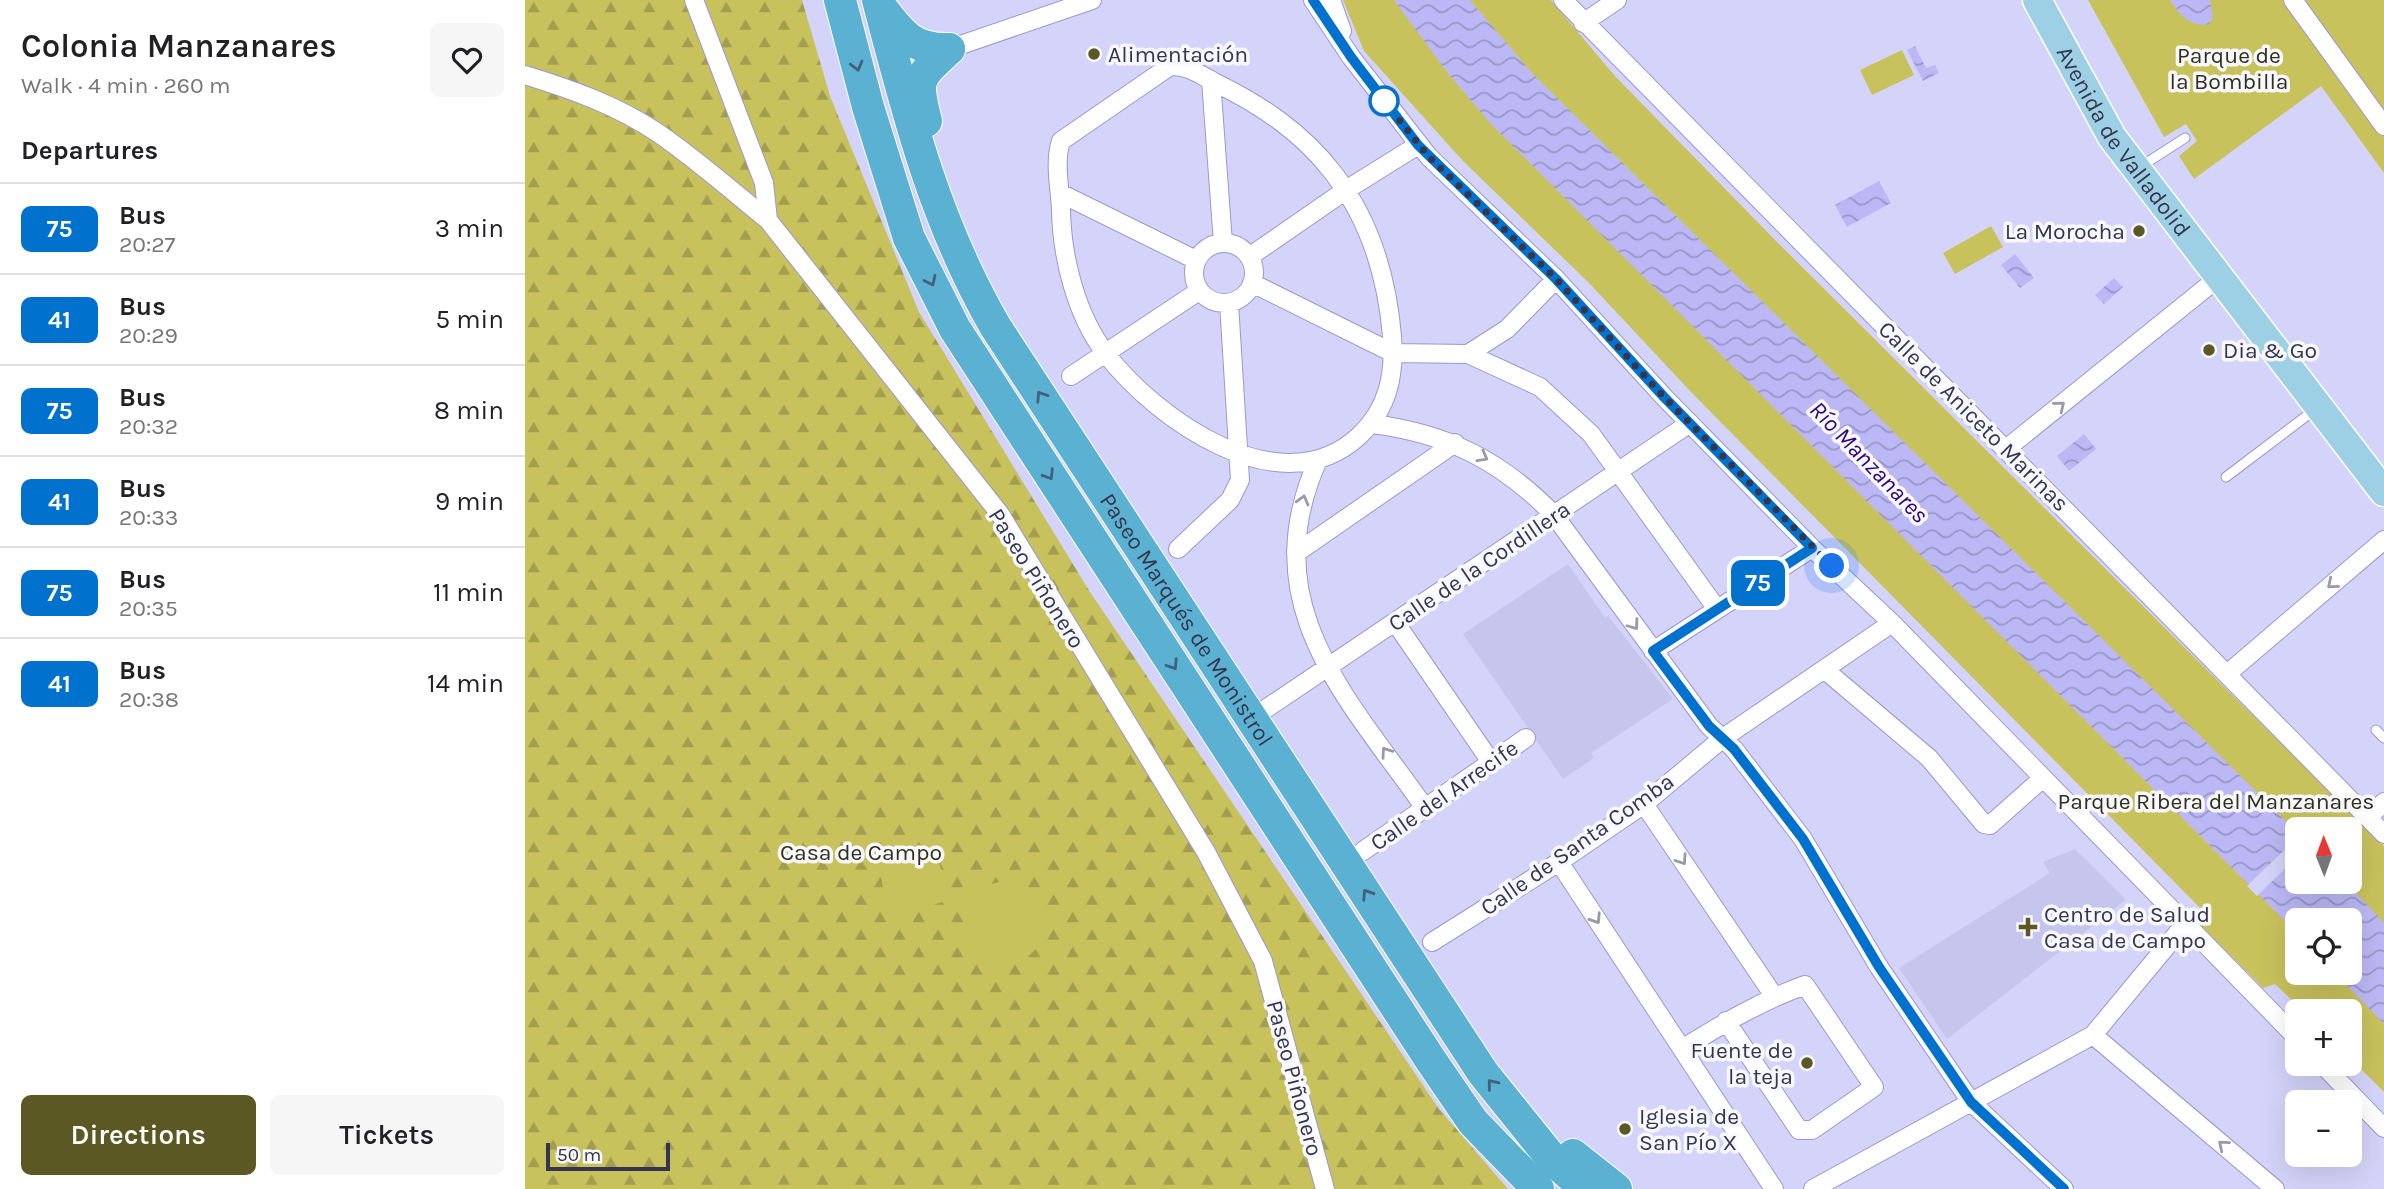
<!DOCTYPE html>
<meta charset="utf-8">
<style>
body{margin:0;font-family:Karla,sans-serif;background:#f6f6f6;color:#202124;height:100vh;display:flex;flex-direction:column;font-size:26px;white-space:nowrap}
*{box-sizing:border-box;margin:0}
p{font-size:23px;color:#757577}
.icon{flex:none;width:38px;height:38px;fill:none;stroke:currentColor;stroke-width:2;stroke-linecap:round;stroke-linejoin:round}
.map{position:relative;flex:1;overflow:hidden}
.sheet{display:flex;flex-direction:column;background:#fff;width:525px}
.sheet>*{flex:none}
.badge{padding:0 14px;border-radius:10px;font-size:24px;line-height:46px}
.needle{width:46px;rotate:359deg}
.buttons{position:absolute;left:1760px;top:817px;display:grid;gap:14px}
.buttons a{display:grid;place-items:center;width:77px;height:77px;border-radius:10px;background:#fff;box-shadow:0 7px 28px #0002;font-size:35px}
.scale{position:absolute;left:21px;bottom:18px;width:124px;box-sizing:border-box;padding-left:7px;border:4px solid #36354e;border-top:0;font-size:19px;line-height:24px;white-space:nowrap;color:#36354e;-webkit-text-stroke:5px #f8f8ff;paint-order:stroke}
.you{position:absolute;width:35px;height:35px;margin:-18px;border:5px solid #fff;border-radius:50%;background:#1a73e8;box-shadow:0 0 0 10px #1a73e833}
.map>.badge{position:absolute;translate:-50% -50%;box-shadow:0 0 0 4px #fff}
h2{padding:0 21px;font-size:26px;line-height:63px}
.round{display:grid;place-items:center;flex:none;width:74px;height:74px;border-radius:10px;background:#f6f6f6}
.head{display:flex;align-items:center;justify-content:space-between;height:119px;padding:0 21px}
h1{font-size:33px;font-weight:600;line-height:52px}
.primary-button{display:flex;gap:14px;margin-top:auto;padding:14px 21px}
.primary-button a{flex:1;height:80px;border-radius:10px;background:#5b5824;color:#fff;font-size:28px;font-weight:600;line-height:80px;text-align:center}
.primary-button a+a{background:#f6f6f6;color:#202124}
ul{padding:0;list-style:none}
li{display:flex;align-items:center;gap:21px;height:91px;padding:0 21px;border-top:2px solid #e0e0e0}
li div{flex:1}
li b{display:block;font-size:26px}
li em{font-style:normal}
li .badge{min-width:77px;font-weight:700;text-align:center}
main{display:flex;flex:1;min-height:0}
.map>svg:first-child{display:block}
</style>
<main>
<section class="sheet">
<div class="head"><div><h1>Colonia Manzanares</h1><p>Walk · 4 min · 260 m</p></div><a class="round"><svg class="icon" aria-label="heart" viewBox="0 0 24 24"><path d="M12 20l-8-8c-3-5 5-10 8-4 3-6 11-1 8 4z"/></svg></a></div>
<h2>Departures</h2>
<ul>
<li><span class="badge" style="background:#0072ce;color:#fff">75</span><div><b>Bus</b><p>20:27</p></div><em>3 min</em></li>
<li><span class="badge" style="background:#0072ce;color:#fff">41</span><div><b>Bus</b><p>20:29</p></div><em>5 min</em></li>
<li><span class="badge" style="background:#0072ce;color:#fff">75</span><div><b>Bus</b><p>20:32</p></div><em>8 min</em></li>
<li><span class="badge" style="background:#0072ce;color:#fff">41</span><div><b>Bus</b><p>20:33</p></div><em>9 min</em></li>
<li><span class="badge" style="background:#0072ce;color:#fff">75</span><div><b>Bus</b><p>20:35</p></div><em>11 min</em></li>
<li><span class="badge" style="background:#0072ce;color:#fff">41</span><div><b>Bus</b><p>20:38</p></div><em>14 min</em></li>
</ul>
<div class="primary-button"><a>Directions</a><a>Tickets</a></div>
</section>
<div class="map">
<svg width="1859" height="1189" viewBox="0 0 1859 1189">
<defs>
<pattern id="forest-firs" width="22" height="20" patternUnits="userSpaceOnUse" patternTransform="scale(1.75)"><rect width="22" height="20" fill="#c8c25d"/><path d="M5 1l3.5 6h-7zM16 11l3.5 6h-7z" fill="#a39e4f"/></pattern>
<pattern id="water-waves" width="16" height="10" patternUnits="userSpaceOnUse" patternTransform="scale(1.75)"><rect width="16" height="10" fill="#bbb8f5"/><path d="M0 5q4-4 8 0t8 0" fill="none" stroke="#9996c9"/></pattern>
</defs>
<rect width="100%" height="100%" fill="#d4d4fa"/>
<!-- built -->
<path fill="#c6c5ee" d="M1043,564L1080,618L1083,616L1148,699L1066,753L1069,758L1038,779L938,634Z
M1550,849L1601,900L1422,1039L1374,968L1525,873L1518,862Z"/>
<!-- forest -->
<path fill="url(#forest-firs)" d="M0,0H277L305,96L394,312L565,592L914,1109L983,1189H0Z"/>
<!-- park -->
<path fill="#c8c25d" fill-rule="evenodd" d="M818,0H1026L1089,75L1250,240L1859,846V1092L1825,1058V1012L1778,1011L1750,984L1738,988L1674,924L1682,915L1166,392L1064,283L938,161L839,51ZM1773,830H1825V882H1773ZM1773,920H1825V973H1773Z
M1563,0H1859V173L1796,86L1669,179L1654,156L1672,141L1661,124L1639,137Z
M1377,50L1389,75L1347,95L1335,70Z
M1466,226L1478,247L1430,274L1418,253Z
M407,842L426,899L370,918C364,911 362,901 359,892C348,858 382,850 407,842Z
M438 923a41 41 0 1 1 82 0a41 41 0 1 1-82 0Z"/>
<!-- water -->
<path fill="url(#water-waves)" d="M869,0H945L1006,72L1773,833V882H1821L1859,923V1024L1810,973H1825V920H1773V934L966,124L922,72Z
M1645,0H1685L1688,17L1684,24C1667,28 1653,14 1645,0Z
M1390,46L1401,68L1410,65L1414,73L1398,81L1382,50Z
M1354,181L1366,203L1322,227L1310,205Z
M1490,254L1509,278L1495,288L1476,265Z
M1589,278L1598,287L1579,304L1570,295Z
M1559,434L1571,449L1544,471L1532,456Z"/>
<!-- pier -->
<path fill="#d4d4fa" d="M1773,837V856L1732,896L1722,886Z"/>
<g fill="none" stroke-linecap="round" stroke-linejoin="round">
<!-- lane casing -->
<g stroke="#9a97d3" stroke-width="11">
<path id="lane" d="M1615,167L1660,138
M1701,477L1792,408
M1851,730L1859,738"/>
</g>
<!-- street casing -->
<g stroke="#9a97d3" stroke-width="20">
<path id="street" d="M169,0L239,183L243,220L475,514L681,852L738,961L800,1189
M788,0L826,57L904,157L1031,279L1139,397L1287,548L1367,623L1773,1039
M806,0L817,31
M1038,0L1859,834
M1768,0L1859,126
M1058,23L1092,0
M424,49L567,0
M645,66C662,65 674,74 689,82C736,105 777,132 809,174C846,222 862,277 867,336C870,375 863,409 834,436C756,508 632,420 581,354C551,315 537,258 536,210C535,189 529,161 536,141Z
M0,75C46,89 93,106 133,133C171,159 207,191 243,220
M686,80L698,243
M535,193L671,260
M669 273a30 30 0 1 1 60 0a30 30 0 1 1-60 0Z
M724,257L821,190L893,145
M727,283L868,353L943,354L1015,387L1066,434L1192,609
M943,354L982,329L1031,279
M546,376L674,291
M847,424C921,433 977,461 1029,515L1184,726L1209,749L1278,839L1354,967L1446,1102L1539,1189
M1481,449L1693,278
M793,460C728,605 822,697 900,808
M653,549L705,500L715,480L704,303
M771,553L930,443
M870,622L966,762
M1128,651L1287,548
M1300,670L1404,758L1459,824L1465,825L1518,778
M1702,674L1859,540
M742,708L1165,423
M1119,804L1249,996
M1843,818L1859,802
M838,851L1001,738
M1034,862L1249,1189
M907,942L1034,862L1119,804L1198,738L1367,623
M1568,1035L1750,1189
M1157,1049C1197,1024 1236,1001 1280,985L1349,1087L1287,1130H1274L1201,1021
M1797,1064L1859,1128
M1288,1189L1568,1035L1660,924"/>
</g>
<!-- primary casing -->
<g stroke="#fff" stroke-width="31">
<g id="primary">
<path id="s1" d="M1512,0L1587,137L1859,492"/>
</g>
</g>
<!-- highway casing -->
<g stroke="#fff" stroke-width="34">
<g id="highway">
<path d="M315,0L343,107L384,238L430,329L905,1059L948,1122L1013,1189"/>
<path id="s2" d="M353,0C383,115 410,222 470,326L958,1073L1028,1160L1061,1189"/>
<path d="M358,10C378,36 389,50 424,49"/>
<path d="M401,121C390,78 392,79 424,49"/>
<path d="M1048,1155L1091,1189"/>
</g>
</g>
<!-- lane -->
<use href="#lane" stroke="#fff" stroke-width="9"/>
<!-- street -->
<use href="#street" stroke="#fff" stroke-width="18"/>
<!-- primary -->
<use href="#primary" stroke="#9dd0e4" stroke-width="28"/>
<!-- highway -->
<use href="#highway" stroke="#5bb1d2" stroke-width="32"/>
</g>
<!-- one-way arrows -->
<defs><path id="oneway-chevron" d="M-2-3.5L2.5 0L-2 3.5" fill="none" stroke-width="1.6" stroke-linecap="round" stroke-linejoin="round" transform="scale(1.75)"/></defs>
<g stroke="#43607c">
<use href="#oneway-chevron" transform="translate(332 66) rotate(75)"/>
<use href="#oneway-chevron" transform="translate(406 281) rotate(64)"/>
<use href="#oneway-chevron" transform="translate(516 396) rotate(-123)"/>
<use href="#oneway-chevron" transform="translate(524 475) rotate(57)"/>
<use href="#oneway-chevron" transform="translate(648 665) rotate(57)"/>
<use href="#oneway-chevron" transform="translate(842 894) rotate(-123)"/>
<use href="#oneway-chevron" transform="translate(967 1084) rotate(-129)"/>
</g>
<g stroke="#9a9aa6">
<use href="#oneway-chevron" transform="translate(1535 406) rotate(-39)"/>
<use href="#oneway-chevron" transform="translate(958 457) rotate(29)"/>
<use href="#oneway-chevron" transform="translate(778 500) rotate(-75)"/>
<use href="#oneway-chevron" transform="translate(1807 584) rotate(140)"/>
<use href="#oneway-chevron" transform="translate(1109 625) rotate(54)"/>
<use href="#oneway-chevron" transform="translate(861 752) rotate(-125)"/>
<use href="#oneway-chevron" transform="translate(1157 860) rotate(56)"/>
<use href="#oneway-chevron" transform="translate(1071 919) rotate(57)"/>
<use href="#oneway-chevron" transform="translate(1698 1145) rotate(-140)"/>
</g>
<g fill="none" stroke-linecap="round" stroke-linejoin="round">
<!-- line casing -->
<g stroke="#fff" stroke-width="16">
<path id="line" d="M788,0L826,57L893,145L1031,279L1139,397L1287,548L1128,651L1184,726L1209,749L1278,839L1354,967L1446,1102L1539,1189"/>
</g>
<!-- line -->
<use href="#line" stroke="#0072ce" stroke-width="10"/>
<!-- walk -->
<path stroke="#36354e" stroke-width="7" stroke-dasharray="0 12.6" d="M859,101L904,157L1031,279L1139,397L1307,566"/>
</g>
<!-- markers -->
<g fill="#5b5824" stroke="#f8f8ff" stroke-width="2.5">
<circle cx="569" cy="54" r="7"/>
<circle cx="1614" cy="231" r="7"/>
<circle cx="1684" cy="350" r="7"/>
<path d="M1499.5 916.5h7v7h7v7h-7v7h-7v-7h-7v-7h7z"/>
<circle cx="1282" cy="1063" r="7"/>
<circle cx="1100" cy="1129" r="7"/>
</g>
<circle fill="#fff" stroke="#0072ce" stroke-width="3.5" cx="859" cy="101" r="14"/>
<g text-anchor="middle" stroke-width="7" stroke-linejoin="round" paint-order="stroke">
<!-- poi labels -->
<g font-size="23" fill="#36354e" stroke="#f8f8ff" text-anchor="start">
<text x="583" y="62">Alimentación</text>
<text x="1600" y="239" text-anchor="end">La Morocha</text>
<text x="1698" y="358">Dia &amp; Go</text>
<text x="1519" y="922">Centro de Salud<tspan x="1519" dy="26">Casa de Campo</tspan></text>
<text x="1268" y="1058" text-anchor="end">Fuente de<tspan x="1268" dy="26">la teja</tspan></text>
<text x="1114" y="1124">Iglesia de<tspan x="1114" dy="26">San Pío X</tspan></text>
</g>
<!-- park labels -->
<g font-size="23" fill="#31301b" stroke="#f8f8ff">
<text x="1704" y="63">Parque de<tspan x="1704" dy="26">la Bombilla</tspan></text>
<text x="1691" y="809">Parque Ribera del Manzanares</text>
<text x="336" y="860">Casa de Campo</text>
</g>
<!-- street labels -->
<g font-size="23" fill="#36354e" stroke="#f8f8ff">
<text dy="8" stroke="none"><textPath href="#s1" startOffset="166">Avenida de Valladolid</textPath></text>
<text transform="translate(1449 416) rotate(45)" y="8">Calle de Aniceto Marinas</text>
<text transform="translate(954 566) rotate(-34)" y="8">Calle de la Cordillera</text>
<text transform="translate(512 578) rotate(58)" y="8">Paseo Piñonero</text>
<text dy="8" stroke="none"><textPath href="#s2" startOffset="698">Paseo Marqués de Monistrol</textPath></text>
<text transform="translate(919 795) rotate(-35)" y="8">Calle del Arrecife</text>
<text transform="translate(1052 844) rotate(-35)" y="8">Calle de Santa Comba</text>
<text transform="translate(770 1078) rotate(75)" y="8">Paseo Piñonero</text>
</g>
<!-- water labels -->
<g font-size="24" font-style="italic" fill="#30067e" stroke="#f8f8ff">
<text transform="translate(1344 462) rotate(46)" y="8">Río Manzanares</text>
</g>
</g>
</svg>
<div class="buttons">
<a><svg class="needle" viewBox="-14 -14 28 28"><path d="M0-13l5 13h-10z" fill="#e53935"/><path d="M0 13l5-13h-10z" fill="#757577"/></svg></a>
<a><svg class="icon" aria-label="locate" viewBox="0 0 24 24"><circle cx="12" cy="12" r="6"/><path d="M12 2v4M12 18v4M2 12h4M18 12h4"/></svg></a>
<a>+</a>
<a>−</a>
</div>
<div class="scale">50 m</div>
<div class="you" style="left:1307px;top:566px"></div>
<b class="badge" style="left:1233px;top:583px;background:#0072ce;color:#fff">75</b>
</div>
</main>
